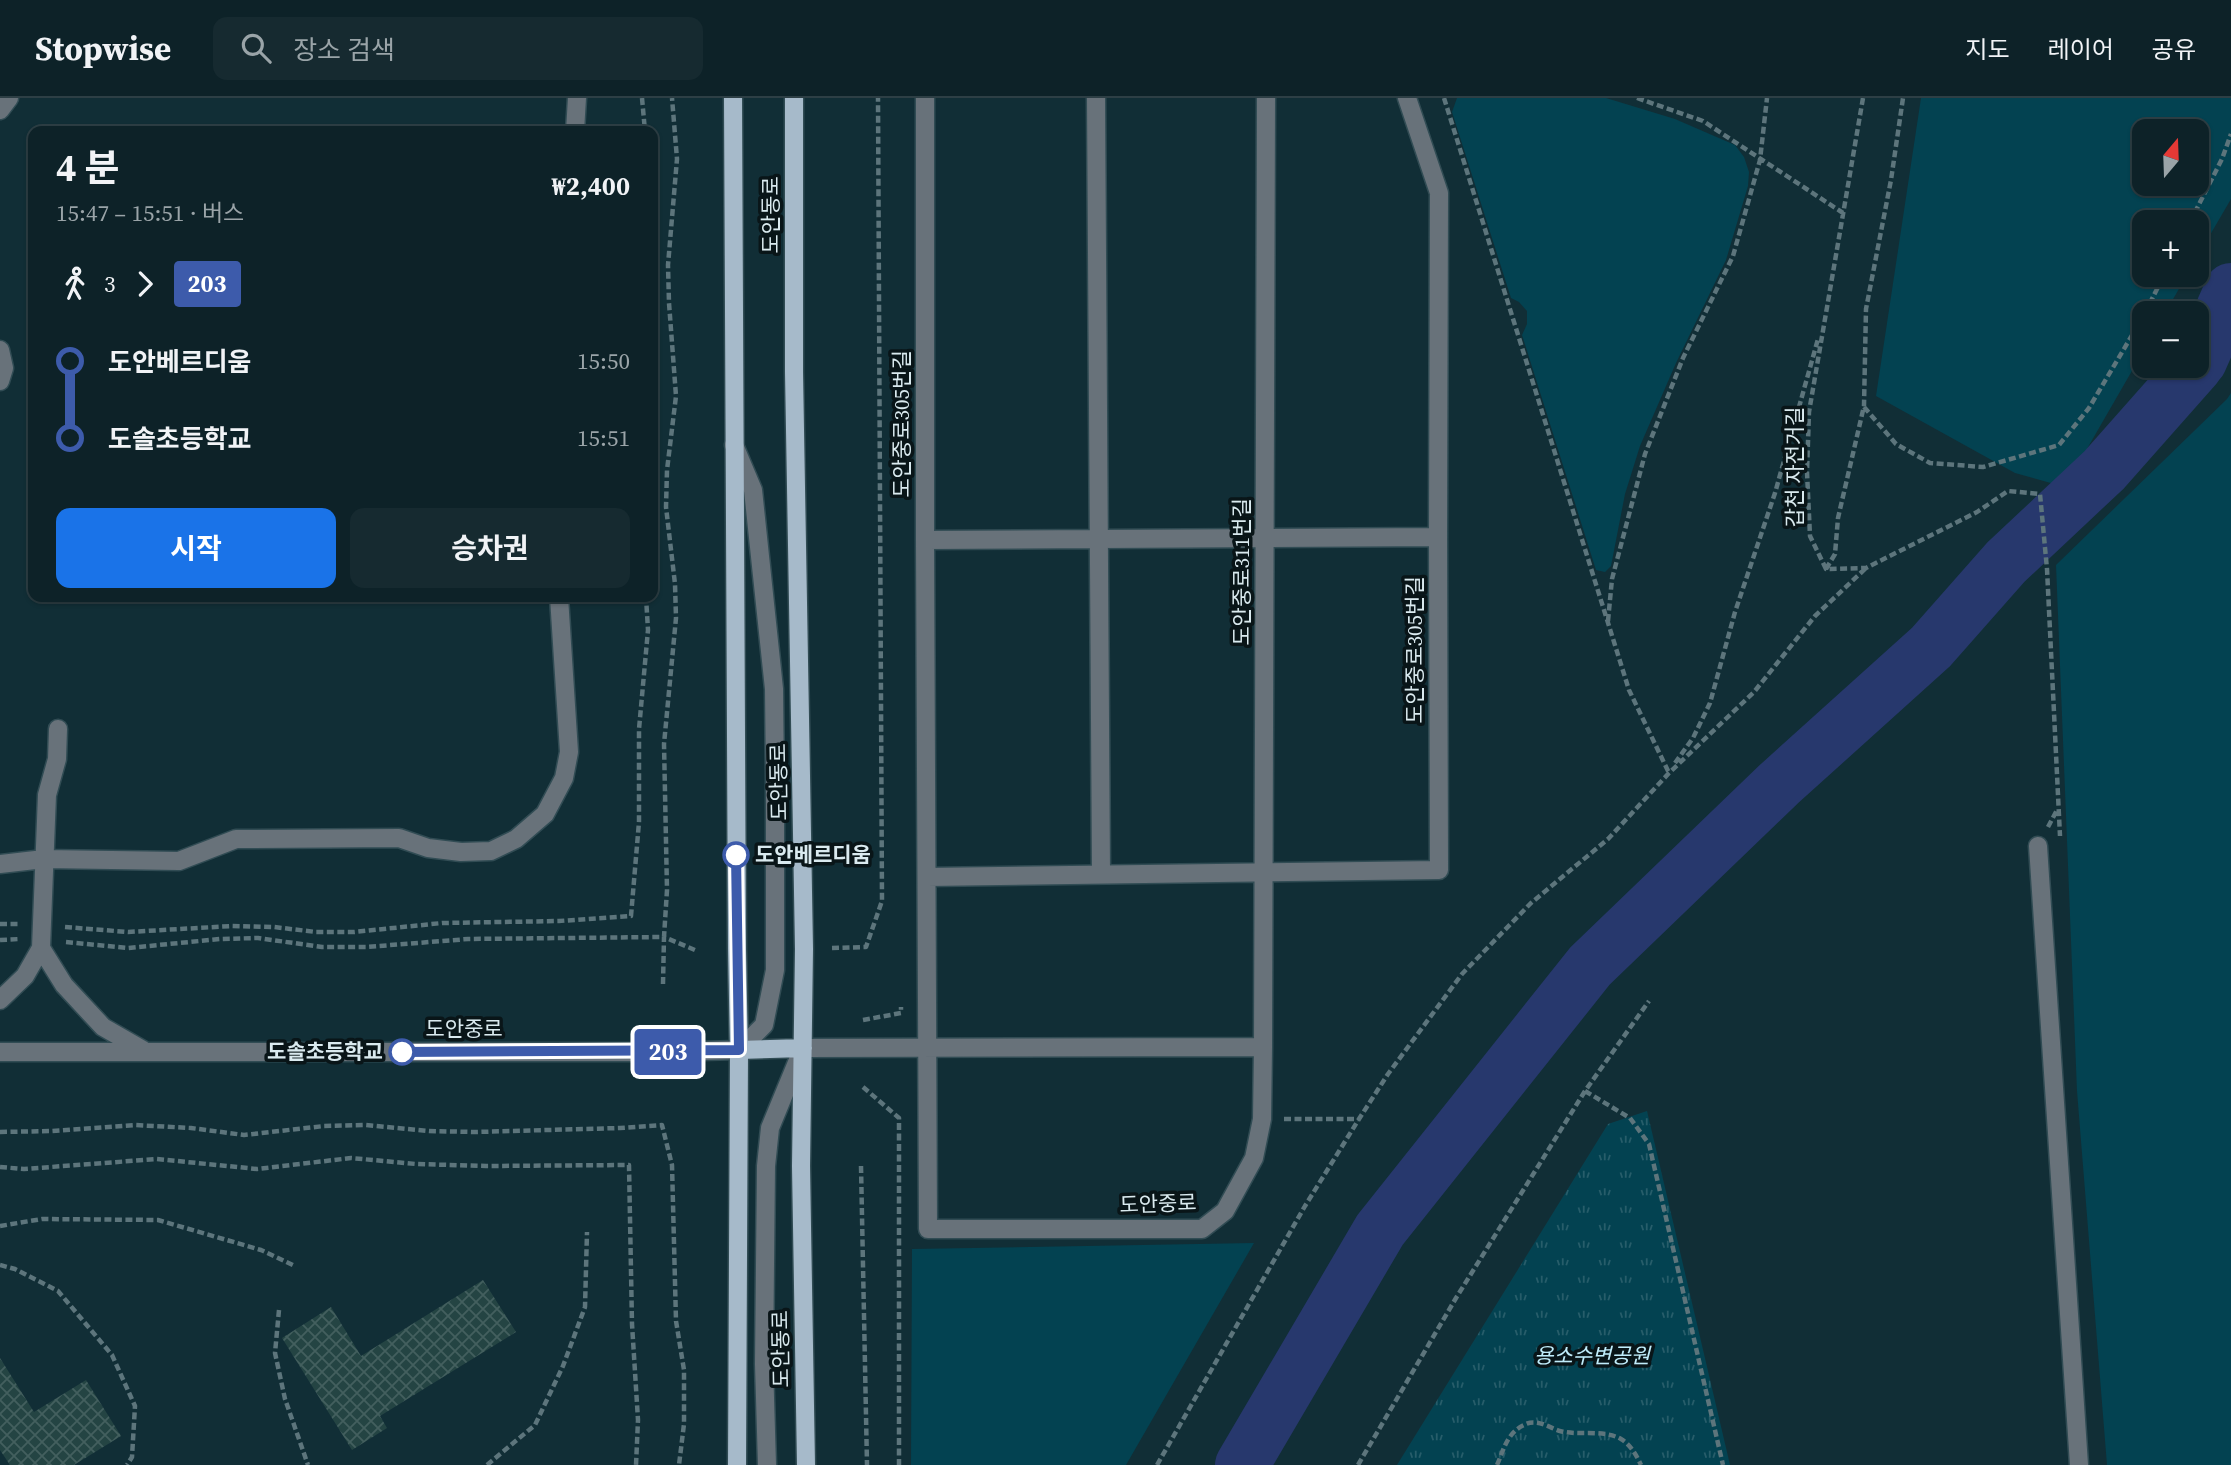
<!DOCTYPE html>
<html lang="ko">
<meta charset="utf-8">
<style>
body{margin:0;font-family:"Source Serif 4","Noto Sans KR",serif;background:#162a30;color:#f1f3f6;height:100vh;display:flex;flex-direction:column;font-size:26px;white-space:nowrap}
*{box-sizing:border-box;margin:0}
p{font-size:23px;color:#9aa4a8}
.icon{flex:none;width:38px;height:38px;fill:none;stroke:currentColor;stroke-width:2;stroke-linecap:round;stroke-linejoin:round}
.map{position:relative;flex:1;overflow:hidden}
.sheet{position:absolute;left:28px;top:28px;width:630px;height:476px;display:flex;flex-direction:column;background:#0d2228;border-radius:14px;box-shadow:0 2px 5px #0004,0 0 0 2px #2d3f45}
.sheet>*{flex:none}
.badge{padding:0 14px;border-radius:5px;font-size:24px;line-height:46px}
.needle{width:46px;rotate:19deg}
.buttons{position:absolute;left:2132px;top:21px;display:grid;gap:14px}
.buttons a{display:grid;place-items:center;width:77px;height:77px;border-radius:14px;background:#0d2228;box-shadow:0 2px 5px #0004,0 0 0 2px #2d3f45;font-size:35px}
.map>.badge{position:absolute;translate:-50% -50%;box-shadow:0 0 0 4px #fff}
.legs{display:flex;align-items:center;gap:10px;height:77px;padding:0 28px;font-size:23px}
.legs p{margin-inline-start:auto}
.summary{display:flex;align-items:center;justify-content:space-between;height:119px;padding:0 28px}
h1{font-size:38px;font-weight:700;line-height:52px}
.button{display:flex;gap:14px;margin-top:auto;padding:14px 28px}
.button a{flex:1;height:80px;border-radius:14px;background:#1a73e8;color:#fff;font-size:28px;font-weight:700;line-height:80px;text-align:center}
.button a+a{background:#162a30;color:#f1f3f6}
ul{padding:0 28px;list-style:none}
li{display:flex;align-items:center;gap:24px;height:77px;font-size:26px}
li i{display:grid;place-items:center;width:10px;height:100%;margin:0 9px;background:currentColor}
li i::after{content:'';width:18px;height:18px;margin:-9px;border:5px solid;border-radius:50%;background:#0d2228}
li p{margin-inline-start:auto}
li:first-child i{background:linear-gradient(#0000 50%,currentColor 0)}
li:last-child i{background:linear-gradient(currentColor 50%,#0000 0)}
header{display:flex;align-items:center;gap:42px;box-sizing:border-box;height:98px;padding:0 35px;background:#0d2228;border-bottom:2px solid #2d3f45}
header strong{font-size:33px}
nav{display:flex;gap:38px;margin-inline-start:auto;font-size:24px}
.search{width:490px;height:63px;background:#162a30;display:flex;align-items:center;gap:18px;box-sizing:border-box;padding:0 24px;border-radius:14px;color:#9aa4a8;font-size:26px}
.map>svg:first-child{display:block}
</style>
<header>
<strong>Stopwise</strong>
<div class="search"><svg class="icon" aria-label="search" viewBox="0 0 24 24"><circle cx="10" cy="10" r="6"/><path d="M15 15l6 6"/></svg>장소 검색</div>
<nav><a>지도</a><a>레이어</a><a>공유</a></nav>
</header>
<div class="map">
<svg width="2231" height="1367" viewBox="0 0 2231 1367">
<defs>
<pattern id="park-tufts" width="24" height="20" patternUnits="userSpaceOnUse" patternTransform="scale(1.75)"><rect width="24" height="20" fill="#034251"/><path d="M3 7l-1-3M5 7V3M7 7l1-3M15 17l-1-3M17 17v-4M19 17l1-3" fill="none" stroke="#275d6a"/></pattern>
<pattern id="building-cross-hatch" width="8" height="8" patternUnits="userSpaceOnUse" patternTransform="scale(1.75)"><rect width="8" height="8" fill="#244443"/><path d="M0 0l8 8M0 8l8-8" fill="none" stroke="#435f5e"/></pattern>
</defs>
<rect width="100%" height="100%" fill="#112e36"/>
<!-- grass -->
<path fill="#034251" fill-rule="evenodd" d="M1457,0H1606L1675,21L1735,47L1744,59L1749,74L1748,88L1726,162L1676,265L1640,348L1625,396L1611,468L1605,474L1596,472L1522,237L1527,226V213L1519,204L1511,200L1452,14Z
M1921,0H2231V101L2196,161V124H2144V177H2187L2165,215H2144V252L2065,389L2015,375L1876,298ZM2196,33V86H2144V33Z
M2231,295V1367H2107L2077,993L2056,467L2227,301Z
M1254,1145L1126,1367H911L912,1151Z"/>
<!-- park -->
<path fill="url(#park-tufts)" d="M1647,1013L1730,1367H1397L1608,1026Z"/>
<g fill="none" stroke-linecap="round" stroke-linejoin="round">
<!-- river -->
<path stroke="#27386d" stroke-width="54" d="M2196,267L2200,263L2231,192
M1242,1367L1380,1132L1590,868L1779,686L1931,549L2006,464L2104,372L2196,268"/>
</g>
<!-- building -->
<path fill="url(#building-cross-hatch)" d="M483,1182L516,1234L380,1318L387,1330L352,1352L282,1240L331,1209L361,1258Z
M0,1260L34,1314L86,1282L121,1338L74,1367H10L0,1352Z"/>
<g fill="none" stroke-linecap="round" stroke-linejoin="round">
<!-- minor casing -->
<g stroke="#314c54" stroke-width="21">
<path id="minor" d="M925,0V442L928,1131H1202L1225,1113L1254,1060L1262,1021L1263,949L1266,0
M1096,0L1101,776
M0,12L9,0
M575,33L577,0
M0,252L4,270L0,283
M925,442L1438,439
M2038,748L2079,1367
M0,766L44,761L179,763L236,741L399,740L428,750L461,754L491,753L516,741L545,716L564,680L569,654L559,499
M927,779L1439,772L1438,439L1439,95L1407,0
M41,850L64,887L103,929L143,952
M0,902L25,878L41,850L47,697L57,661L58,631
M0,954H662L739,952L764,927L775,872V681L774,591L753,392L734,347
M767,1367L764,1266L766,1068L770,1030L803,950L1263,949"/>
</g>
<!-- major casing -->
<g stroke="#314c54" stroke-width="21">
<path id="major" d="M733,0L737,851L739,952L737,1367
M794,0V274L804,851L801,1068L806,1367
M739,952L803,950"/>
</g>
<!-- path -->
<path stroke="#5d757c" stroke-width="4.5" stroke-dasharray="7 3.5" stroke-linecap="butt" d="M642,0L645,33
M1444,0L1629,592L1669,675
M1637,0L1703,23L1843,115
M1863,0L1809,314L1807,374L1810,438L1826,471L1866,470L1977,414L2008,393L2040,396L2047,471L2060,738
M2190,124L2222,61L2231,36
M2145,215L2164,177
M1864,309L1896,346L1930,365L1983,369L2059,347L2089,310L2144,217
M1826,471L1835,456L1838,420L1864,308L1866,211L1891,82L1903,0
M1608,523L1612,481L1645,356L1683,260L1733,158L1760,62L1767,0
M1675,665L1693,640L1710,605L1735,514L1775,395L1818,241
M2048,729L2057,712
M0,826H20
M65,829L128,834L232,828L274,829L316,834H354L442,825L559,823L631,818L639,724V631L648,532L646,499
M0,842L20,841
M66,844L128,850L220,841L258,840L322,849H366L468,841L664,839L667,792L664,646L676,520L675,486L666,409L667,372L676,298L669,205L668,167L677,61L672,0
M832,850L866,849L882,803L878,0
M663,886L664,839L695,852
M863,922L901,915V909
M863,989L899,1020V1367
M1585,993L1630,1020L1649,1046L1723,1367
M1284,1021H1359
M0,1034L52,1033L135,1027L191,1030L244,1037L324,1028L366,1027L429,1033L475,1034L620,1030L662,1027L672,1067L676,1223L684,1272V1326L679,1367
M861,1068L867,1367
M0,1069L24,1071L157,1061L257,1071L351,1060L416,1066L486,1068L629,1067L632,1226L638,1322L636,1367
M0,1128L42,1121L158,1122L261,1152L293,1167
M0,1167L15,1171L58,1193L112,1257L135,1308L132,1359L127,1367
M279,1212L275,1255L285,1301L308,1367
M487,1367L535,1327L563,1268L585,1209L587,1134
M1157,1367L1305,1108L1359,1021L1388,976L1462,876L1531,805L1608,741L1669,675L1754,594L1815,518L1866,470
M1358,1367L1456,1200L1585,993L1649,903
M1497,1367C1504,1351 1507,1335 1524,1327C1536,1320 1548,1329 1560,1333C1579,1338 1603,1331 1621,1341C1630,1346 1637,1358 1641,1367"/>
<!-- minor -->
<use href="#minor" stroke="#68727a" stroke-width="18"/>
<!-- major -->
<use href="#major" stroke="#a6baca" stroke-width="18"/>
</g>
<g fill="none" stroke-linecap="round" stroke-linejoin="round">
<!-- line-1 casing -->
<g stroke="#fff" stroke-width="16">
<path id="line-1" d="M402,954L739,952L736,757"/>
</g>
<!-- line-1 -->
<use href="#line-1" stroke="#3d5bab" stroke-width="10"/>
</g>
<!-- markers -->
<g fill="#fff" stroke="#3d5bab" stroke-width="3.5">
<circle cx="736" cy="757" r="12"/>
<circle cx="402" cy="954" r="12"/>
</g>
<g text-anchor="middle" stroke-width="7" stroke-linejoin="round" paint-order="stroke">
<!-- street labels -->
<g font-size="21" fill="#daeaef" stroke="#091518">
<text transform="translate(771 117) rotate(-90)" y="7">도안동로</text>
<text transform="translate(902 326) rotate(-90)" y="7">도안중로305번길</text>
<text transform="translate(1795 369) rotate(-90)" y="7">갑천 자전거길</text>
<text transform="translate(1242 474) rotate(-90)" y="7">도안중로311번길</text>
<text transform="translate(1415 552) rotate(-90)" y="7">도안중로305번길</text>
<text transform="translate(779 684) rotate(-91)" y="7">도안동로</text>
<text x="464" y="938">도안중로</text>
<text transform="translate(1158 1106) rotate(-2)" y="7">도안중로</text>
<text transform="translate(781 1251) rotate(-91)" y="7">도안동로</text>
</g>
<!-- stop labels -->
<g font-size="21" font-weight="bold" fill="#daeaef" stroke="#091518" text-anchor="start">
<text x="755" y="764">도안베르디움</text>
<text x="383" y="961" text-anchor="end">도솔초등학교</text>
</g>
<!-- park labels -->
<g font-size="21" font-style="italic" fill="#c0edfb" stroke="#091518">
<text x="1592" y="1265">용소수변공원</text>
</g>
</g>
</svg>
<div class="buttons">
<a><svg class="needle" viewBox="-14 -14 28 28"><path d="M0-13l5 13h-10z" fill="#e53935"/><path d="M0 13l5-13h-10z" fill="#9aa4a8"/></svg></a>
<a>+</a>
<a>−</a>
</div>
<b class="badge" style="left:668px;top:954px;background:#3d5bab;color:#fff">203</b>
<section class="sheet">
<div class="summary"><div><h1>4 분</h1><p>15:47 – 15:51 · 버스</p></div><b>₩2,400</b></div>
<div class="legs"><svg class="icon" aria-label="walk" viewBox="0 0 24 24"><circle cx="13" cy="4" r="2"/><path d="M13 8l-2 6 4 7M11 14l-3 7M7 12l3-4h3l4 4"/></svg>3<svg class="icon" aria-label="forward" viewBox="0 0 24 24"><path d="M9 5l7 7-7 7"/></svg><b class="badge" style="background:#3d5bab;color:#fff">203</b></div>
<ul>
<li><i style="color:#3d5bab"></i><b>도안베르디움</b><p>15:50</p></li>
<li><i style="color:#3d5bab"></i><b>도솔초등학교</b><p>15:51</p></li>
</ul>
<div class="button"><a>시작</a><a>승차권</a></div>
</section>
</div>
